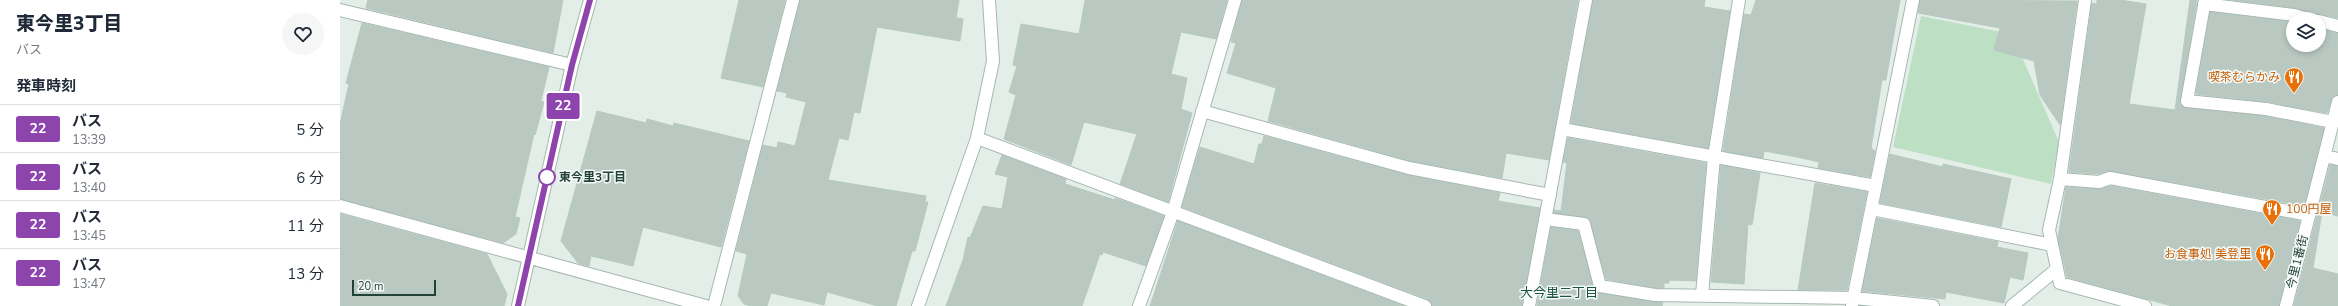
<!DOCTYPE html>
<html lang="ja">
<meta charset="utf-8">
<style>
body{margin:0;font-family:"Nunito Sans","Noto Sans JP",sans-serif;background:#f6f6f7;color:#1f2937;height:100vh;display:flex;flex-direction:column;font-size:15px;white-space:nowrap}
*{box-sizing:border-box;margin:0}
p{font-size:13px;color:#747a83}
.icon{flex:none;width:22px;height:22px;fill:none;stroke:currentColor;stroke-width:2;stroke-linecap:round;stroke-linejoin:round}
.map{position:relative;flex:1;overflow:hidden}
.panel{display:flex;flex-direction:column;background:#fff;width:340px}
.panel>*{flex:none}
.badge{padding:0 8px;border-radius:3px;font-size:14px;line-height:26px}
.controls{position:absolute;left:1946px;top:12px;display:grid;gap:8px}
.controls a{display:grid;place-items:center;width:40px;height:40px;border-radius:50%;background:#fff;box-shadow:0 2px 6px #0003;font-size:20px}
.scale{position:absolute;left:12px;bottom:10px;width:84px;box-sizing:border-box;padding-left:4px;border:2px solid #224137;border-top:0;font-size:11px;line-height:14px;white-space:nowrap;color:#224137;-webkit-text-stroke:3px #f5faf8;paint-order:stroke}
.map>.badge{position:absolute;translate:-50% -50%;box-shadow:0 0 0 2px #fff}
h2{padding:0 16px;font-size:15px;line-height:36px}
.round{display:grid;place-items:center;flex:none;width:42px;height:42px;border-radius:21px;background:#f6f6f7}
.summary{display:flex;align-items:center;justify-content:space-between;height:68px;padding:0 16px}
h1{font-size:19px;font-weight:800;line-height:30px}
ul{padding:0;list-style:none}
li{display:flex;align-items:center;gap:12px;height:48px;padding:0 16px;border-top:1px solid #e0e1e3}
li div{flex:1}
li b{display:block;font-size:15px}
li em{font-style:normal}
li .badge{min-width:44px;font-weight:700;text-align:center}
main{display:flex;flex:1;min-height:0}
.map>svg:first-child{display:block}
</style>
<main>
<section class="panel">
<div class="summary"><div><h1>東今里3丁目</h1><p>バス</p></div><a class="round"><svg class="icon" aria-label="heart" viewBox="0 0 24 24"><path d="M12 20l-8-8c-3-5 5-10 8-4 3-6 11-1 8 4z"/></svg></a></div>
<h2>発車時刻</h2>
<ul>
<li><span class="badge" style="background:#8e44ad;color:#fff">22</span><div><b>バス</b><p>13:39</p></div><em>5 分</em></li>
<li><span class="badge" style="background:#8e44ad;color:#fff">22</span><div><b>バス</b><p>13:40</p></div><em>6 分</em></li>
<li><span class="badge" style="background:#8e44ad;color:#fff">22</span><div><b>バス</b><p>13:45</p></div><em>11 分</em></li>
<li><span class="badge" style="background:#8e44ad;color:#fff">22</span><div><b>バス</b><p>13:47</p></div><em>13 分</em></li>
</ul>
</section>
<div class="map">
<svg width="1998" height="306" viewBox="0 0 1998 306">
<rect width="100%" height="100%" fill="#e4eee9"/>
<!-- green -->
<path fill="#bde0c4" d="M1581,16L1672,34L1719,142L1711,184L1553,147Z"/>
<!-- building -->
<path fill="#b9c9c2" stroke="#b6c9c0" d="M28,0H223L213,53L26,8Z
M399,0H445L423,87L381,78Z
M460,0H619L616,18L623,19L620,41L537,27L520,113L514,112L508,140L499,138L488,180L586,196L585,202H588L575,251H572L556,306H538L487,292L484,305L431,293L427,306H411L404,304L398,296L407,254L396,251L423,145L437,148L438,142L455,146L466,102L446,97L447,93L437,91Z
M745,0H887L876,39L841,32L831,74L847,78L841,109L852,113L828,202L780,184L797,134L744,122L731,165L664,139L676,95L669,92L677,66L673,65L681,24L739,34Z
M902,0H1238L1209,160L1166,153L1162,178L1071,161L928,121L936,88L887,73L896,43L891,42Z
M1253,0H1365L1364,7L1390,11L1368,148L1231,123Z
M1416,0H1560L1546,80H1542L1535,123L1531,148L1535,151L1530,177L1478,168L1479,162L1457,157L1424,151L1423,158L1383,151L1404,14L1411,15Z
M1580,0L1737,1L1720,125L1700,95L1694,61L1654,50L1660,28L1578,13Z
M1757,0H1780L1806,4L1789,104L1835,110L1850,0H1857L1840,104L1846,108L1925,116L1984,128L1964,206L1771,171L1758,174L1729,172L1752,3L1757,4Z
M1893,0H1998V18L1981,14L1975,15L1955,8Z
M1870,12L1953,22V45H1979V29L1998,33V95L1992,97L1987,113L1927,102L1856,94Z
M22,23L209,67L201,101L204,102L195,135L194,134L175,217L180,218L176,234L163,243L0,199V124L9,84L6,83Z
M257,111L306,123L307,119L333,126L334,123L409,141L381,247L303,227L293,266L251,256L249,266L238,263L221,241Z
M924,136L1067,175L1160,193L1158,201L1200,208L1182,306H1092L1088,299L842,207L860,147L914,164L919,144H922Z
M1228,138L1366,163L1356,281L1329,280V283H1324V288H1316L1266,279L1249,219L1214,213V210L1221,211L1227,163L1223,162Z
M1550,154L1603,167V164L1671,179L1661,227L1540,203Z
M662,155L726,179L725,184L775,200V198L824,216L806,266L763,252L762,255L760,254L742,306H606L623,260L628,237L630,238L643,206L662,209L668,177L655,174Z
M1381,165L1420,173L1412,225L1408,224L1404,284L1371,282Z
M1990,165L1998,166V216L1982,212L1973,268L1998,274V306H1954Z
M1475,183L1527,192L1507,290H1458Z
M1771,186L1960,221L1939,306H1832L1727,277L1718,238L1726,187L1758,189Z
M0,214L147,254L167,294L164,306H0Z
M1537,218L1658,242L1657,247L1688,253L1683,280L1670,277L1664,303L1606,292L1605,299L1522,291Z
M838,221L1064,306H810Z
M1211,227L1238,231L1255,292L1323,303L1322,306H1197Z"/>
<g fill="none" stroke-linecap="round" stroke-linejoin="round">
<!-- minor casing -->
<g stroke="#a6b7b0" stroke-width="14">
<path id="minor" d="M1745,0L1720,179L1709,230L1720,283L1805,306
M1865,0L1847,101L1926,109L1993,122
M1864,4L1954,15L1969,19
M0,10L232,65
M1979,21L1998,26
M862,111L1069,168L1210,195
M1222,129L1536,186
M637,138L1085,306
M1984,156L1998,159
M1720,179L1759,182L1770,178L1969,215
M0,206L366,306
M1532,209L1712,245
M1205,219L1244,224L1260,286L1315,295L1514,298L1593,306
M1362,295L1374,157L1399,0
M1512,305L1573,0
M178,306L232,65L250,0
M374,306L453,0
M578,306L637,138L653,61L649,0
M799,306L833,212L895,0
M1189,306L1246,0
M1672,306L1717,269
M1946,306L1998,102"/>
</g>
<!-- minor -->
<use href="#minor" stroke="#fff" stroke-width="12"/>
</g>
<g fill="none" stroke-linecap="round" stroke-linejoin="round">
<!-- line casing -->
<g stroke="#fff" stroke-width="9">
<path id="line" d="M178,306L232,65L250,0"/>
</g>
<!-- line -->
<use href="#line" stroke="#8e44ad" stroke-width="6"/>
</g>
<!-- icons -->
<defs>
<g id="restaurant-pin" transform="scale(1)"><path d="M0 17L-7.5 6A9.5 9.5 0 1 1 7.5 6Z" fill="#e8710a" stroke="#f5faf8"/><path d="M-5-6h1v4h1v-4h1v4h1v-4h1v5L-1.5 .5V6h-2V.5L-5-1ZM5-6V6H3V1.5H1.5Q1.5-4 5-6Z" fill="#fff"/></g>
</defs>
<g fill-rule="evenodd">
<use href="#restaurant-pin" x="1954" y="77"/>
<use href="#restaurant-pin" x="1932" y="209"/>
<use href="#restaurant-pin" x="1925" y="254"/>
</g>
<!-- markers -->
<circle fill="#fff" stroke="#8e44ad" stroke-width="2" cx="207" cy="177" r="8"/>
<g text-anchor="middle" stroke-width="3" stroke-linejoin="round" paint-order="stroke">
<!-- food labels -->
<g font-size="12" fill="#c56008" stroke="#f5faf8" text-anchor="end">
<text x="1940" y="81">喫茶むらかみ</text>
<text x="1946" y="213" text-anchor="start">100円屋</text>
<text x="1911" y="258">お食事処 美登里</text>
</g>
<!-- stop labels -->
<g font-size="12" font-weight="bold" fill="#224137" stroke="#f5faf8" text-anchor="start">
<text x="219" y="181">東今里3丁目</text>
</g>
<!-- street labels -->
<g font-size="12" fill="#224137" stroke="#f5faf8">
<text transform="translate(1957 262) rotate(-76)" y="4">今里1番街</text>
</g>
<!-- neighbourhood labels -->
<g font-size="13" fill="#1d5543" stroke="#f5faf8">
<text x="1219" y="297">大今里二丁目</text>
</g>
</g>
</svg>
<div class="controls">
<a><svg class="icon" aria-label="layers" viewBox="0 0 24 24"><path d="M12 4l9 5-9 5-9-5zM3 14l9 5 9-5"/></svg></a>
</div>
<div class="scale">20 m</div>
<b class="badge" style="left:223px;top:106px;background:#8e44ad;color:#fff">22</b>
</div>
</main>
